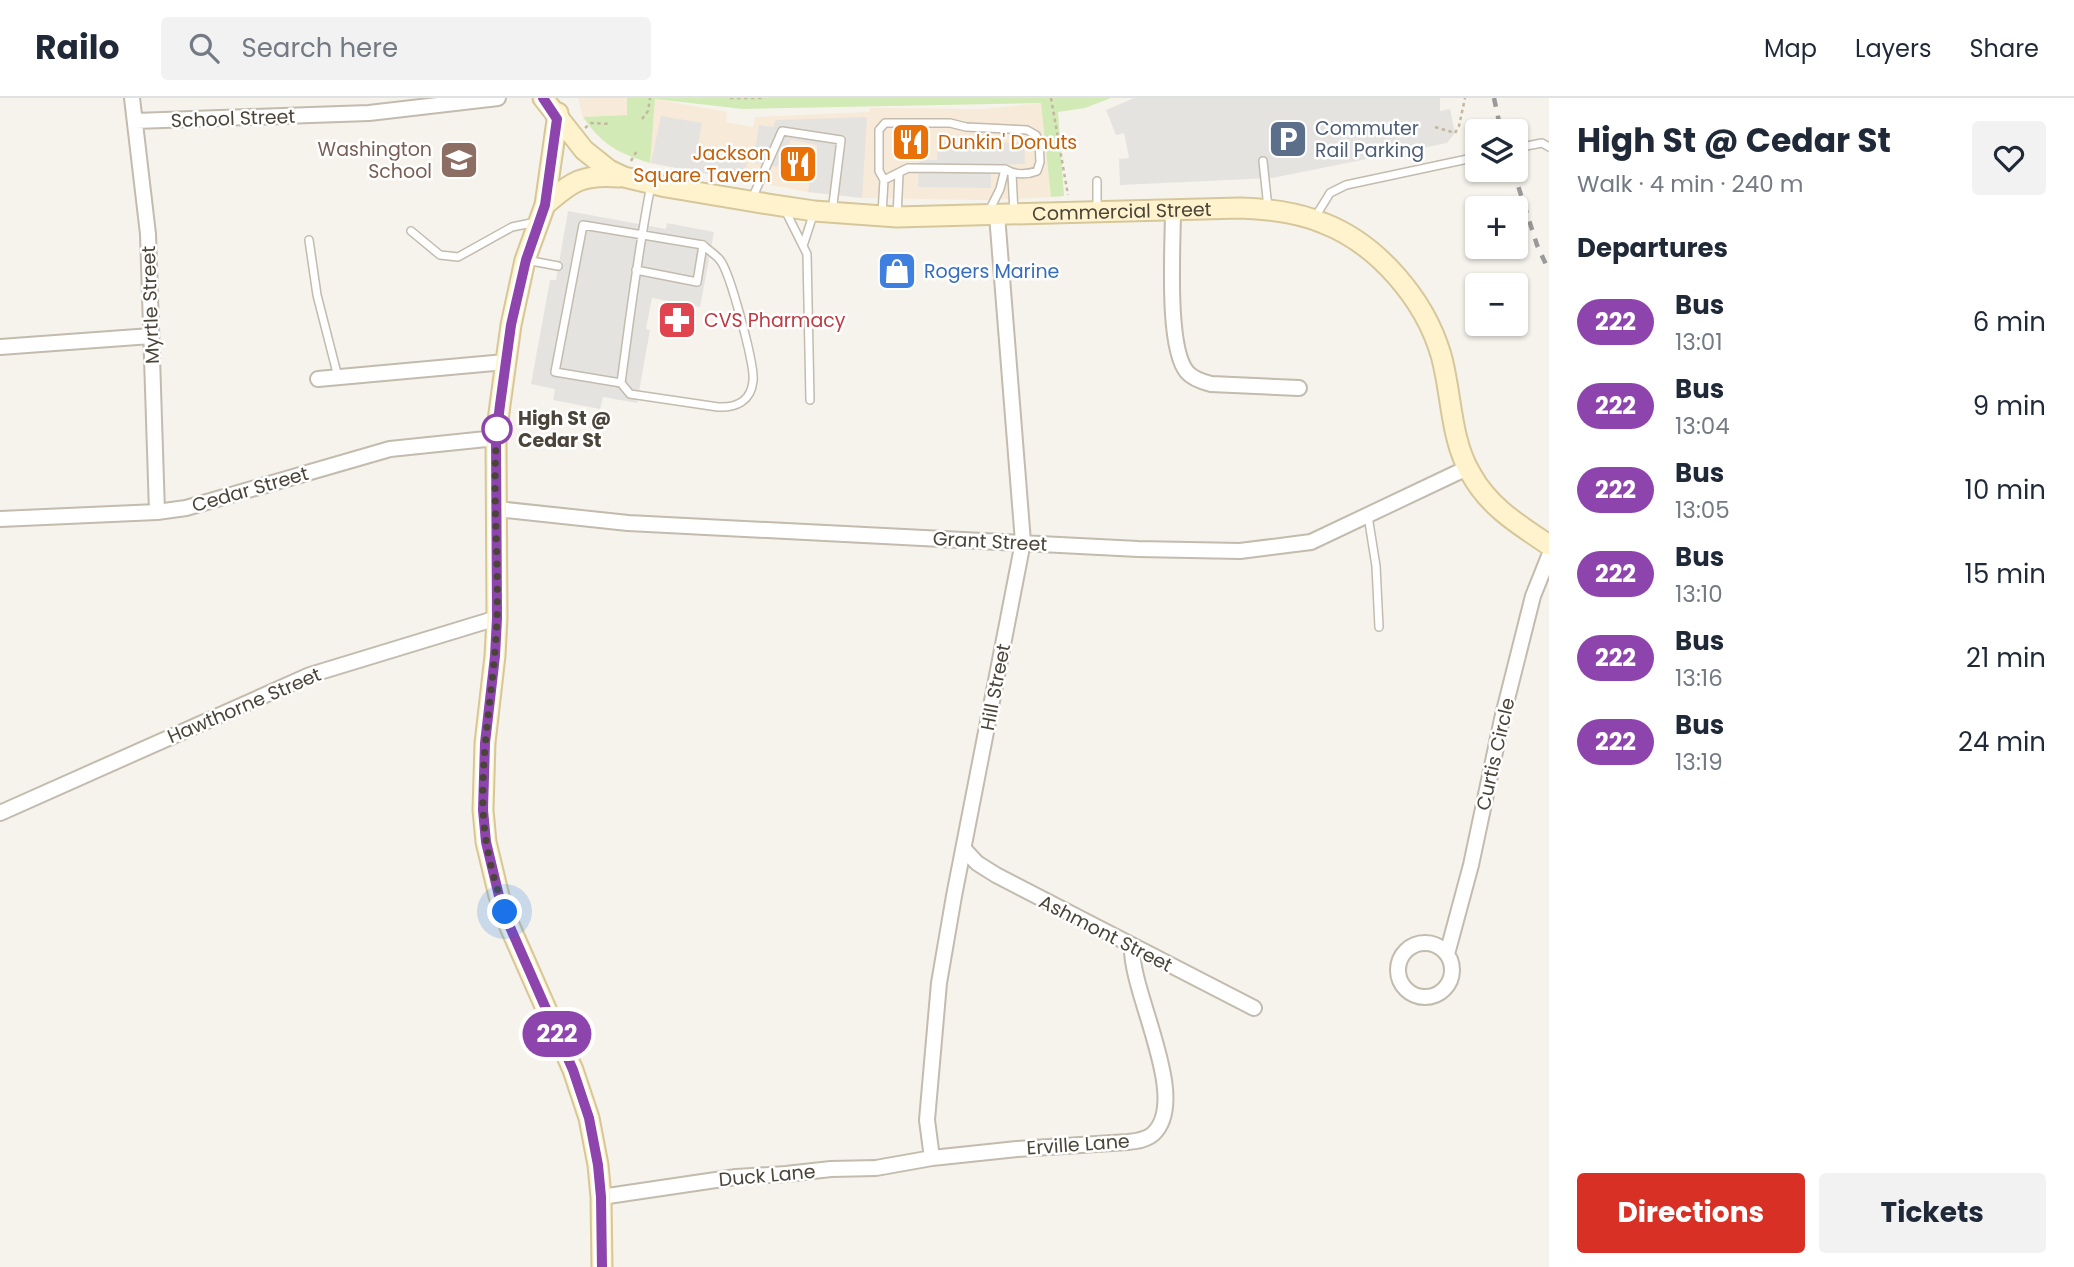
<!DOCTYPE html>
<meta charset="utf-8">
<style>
body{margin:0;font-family:Poppins,sans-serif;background:#f2f2f3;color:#1f2937;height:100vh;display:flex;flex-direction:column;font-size:26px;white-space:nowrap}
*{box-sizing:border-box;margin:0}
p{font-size:23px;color:#747a83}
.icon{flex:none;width:38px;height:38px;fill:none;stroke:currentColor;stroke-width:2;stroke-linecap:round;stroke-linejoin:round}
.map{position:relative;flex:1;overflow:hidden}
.drawer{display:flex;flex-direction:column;background:#fff;width:525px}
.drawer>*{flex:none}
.badge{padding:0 14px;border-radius:23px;font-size:24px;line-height:46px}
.fabs{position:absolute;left:1465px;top:21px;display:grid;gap:14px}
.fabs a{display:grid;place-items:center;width:63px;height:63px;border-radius:7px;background:#fff;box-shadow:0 2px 5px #0004;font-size:35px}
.you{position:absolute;width:35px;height:35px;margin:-18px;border:5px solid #fff;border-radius:50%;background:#1a73e8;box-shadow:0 0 0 10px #1a73e833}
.map>.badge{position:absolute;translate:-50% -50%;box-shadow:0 0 0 4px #fff}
h2{padding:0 28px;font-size:26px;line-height:63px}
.round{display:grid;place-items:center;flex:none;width:74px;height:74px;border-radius:7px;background:#f2f2f3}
.headline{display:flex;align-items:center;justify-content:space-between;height:119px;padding:0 28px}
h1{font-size:33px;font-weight:700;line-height:52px}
.button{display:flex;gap:14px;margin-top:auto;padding:14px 28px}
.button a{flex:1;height:80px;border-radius:7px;background:#d93025;color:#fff;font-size:28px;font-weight:700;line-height:80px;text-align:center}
.button a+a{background:#f2f2f3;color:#1f2937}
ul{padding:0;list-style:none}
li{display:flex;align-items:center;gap:21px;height:84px;padding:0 28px}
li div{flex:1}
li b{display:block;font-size:26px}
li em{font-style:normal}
li .badge{min-width:77px;font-weight:700;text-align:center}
header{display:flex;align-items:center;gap:42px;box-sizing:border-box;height:98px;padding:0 35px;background:#fff;border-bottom:2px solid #e0e1e3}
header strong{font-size:33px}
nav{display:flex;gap:38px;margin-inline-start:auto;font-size:24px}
.search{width:490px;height:63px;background:#f2f2f3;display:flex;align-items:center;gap:18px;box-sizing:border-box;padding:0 24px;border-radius:7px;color:#747a83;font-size:26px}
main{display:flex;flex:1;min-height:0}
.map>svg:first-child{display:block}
</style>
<header>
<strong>Railo</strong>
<div class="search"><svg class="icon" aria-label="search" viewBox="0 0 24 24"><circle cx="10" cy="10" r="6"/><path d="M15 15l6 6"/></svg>Search here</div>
<nav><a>Map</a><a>Layers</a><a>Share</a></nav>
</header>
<main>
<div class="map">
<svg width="1549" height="1169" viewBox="0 0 1549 1169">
<rect width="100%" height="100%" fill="#f6f3ec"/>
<!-- commercial -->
<path fill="#f7ead8" d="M578,0H627V17L583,19Z
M655,1L727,14L726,24L753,29L755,19L869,14L870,10L983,11L1041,5L1051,99L988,102L862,100L808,94L650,65Z"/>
<!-- green -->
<path fill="#d2eab5" d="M627,0H1111L1085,10L1058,14L1064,98L1051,99L1041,5L743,11L655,1L650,65C618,55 602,47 583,19L627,17Z"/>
<!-- parking -->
<path fill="#e5e3e0" d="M1134,0H1440V13L1450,11L1455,35L1447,45L1272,80L1120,87L1119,61L1129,60L1124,35L1116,37L1106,12Z
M661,18L702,25L697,53L747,65L743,83L651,65Z
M867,19L862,100L808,94L812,66H817V47L791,42L777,69L753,64L759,27L773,29L776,22Z
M1024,44L1025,66L991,67V90L918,89L919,62H937L938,45H981L983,55L984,45Z
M568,113L666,131L667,125L714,134L700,209L652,200L646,231L650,232L637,305L603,299L600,311L553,302L555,291L531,286L550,182H556Z"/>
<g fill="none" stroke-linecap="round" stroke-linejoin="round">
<!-- service casing -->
<g stroke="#c2bbae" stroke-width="10">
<path id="service" d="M1516,50L1542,45L1549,49
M1263,63L1268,110
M1012,76L1014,115
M1097,83V112
M751,103L782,33L841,42L832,114
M785,112L807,156L810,302
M989,113L1000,91L1005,71
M882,116L884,82L879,73V32L885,25H950L966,29L1027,32L1036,37L1039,43L1040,64L1037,73C1027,77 1014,77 1005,71L908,70L884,82
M897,119L899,75
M1314,121L1330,95L1346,87L1477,59
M411,133L440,157L458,159L512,129L536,124
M309,142L317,197L338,279
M803,148L814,114
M526,162L558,168
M636,172L697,184L703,147L583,127L555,274L621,285C630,219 638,152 651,87
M621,285L630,296L718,309C736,310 751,303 753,283C755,267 730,174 720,162C715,156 708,152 703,147
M1368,418L1376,468L1379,529"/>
</g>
<!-- minor casing -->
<g stroke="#c2bbae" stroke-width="18">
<path id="minor" d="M132,0L148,136L157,414
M135,23L369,15L498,0
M1173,111C1173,147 1166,249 1187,274C1193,281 1203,284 1211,286L1299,290
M0,249L151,238
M318,281L505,264
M497,411L628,425L1138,451L1240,453L1311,444L1467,370
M0,421L157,414L186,410L390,351L496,340
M0,715L310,577L497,520
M964,751L977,765L996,777L1254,910
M1398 872a27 27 0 1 1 54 0a27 27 0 1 1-54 0Z
M1447,856L1471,767L1502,621L1533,498L1549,458
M932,1060L927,1022L939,885L954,798L1023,444L997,117
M601,1099L736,1079L786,1076L831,1071L876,1070L932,1060L1017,1051L1128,1044C1137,1043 1146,1042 1153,1036C1191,1001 1130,895 1132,848"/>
</g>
<!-- secondary casing -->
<g stroke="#d6c79b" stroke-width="23">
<g id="secondary">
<path id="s1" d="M543,0L584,52L609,72L624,79L666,89L768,106L814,113L897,119L1240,110C1269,111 1296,114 1323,125C1378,146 1425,202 1441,257C1452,296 1450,341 1471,376C1489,409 1519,427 1549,447"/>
<path d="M558,15L545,107L525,162L511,227L500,307L496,340L497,520L495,558L485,645L483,712L486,744L499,798L510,829L573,972L589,1020L598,1067L601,1099L602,1169"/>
<path d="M545,107C572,83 583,76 619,79"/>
</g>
</g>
<!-- path -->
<path stroke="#c4b79f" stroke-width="2.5" stroke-dasharray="3.5 3.5" stroke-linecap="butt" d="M730,0H765
M1051,0L1068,97
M642,21L648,13L650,0
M1435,29L1455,35L1459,28L1465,0
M585,30L591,25L611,26
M631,63L638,51"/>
<!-- service -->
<use href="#service" stroke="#fff" stroke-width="7"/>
<!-- minor -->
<use href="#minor" stroke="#fff" stroke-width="14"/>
<!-- secondary -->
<use href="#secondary" stroke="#fff3cd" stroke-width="19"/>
<!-- rail -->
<path stroke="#9a9a9a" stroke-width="4.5" stroke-dasharray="9 9" stroke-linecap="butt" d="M1494,0L1501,33
M1513,72L1537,147L1549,173"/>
</g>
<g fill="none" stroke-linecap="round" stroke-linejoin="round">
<!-- line casing -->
<g stroke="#fff" stroke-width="16">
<path id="line" d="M543,0L557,21L545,107L526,162L511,227L500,307L496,340L497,520L495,558L485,645L483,712L486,744L499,798L510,829L573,972L589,1020L598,1067L601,1099L602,1169"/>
</g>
<!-- line -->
<use href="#line" stroke="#8e44ad" stroke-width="10"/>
<!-- walk -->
<path stroke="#4b4439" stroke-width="7" stroke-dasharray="0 12.6" d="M497,331L498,323C491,388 499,454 497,520C495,583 481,646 483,710C484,745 493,781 505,814"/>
</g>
<!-- icons -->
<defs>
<g id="parking-square" transform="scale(2.0125)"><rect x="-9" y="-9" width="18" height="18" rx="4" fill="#5c6f8a" stroke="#fff"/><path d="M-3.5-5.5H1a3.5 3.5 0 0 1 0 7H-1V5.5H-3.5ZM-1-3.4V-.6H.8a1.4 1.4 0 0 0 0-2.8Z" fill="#fff"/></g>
<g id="restaurant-square" transform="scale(2.0125)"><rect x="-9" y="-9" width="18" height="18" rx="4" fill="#e8710a" stroke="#fff"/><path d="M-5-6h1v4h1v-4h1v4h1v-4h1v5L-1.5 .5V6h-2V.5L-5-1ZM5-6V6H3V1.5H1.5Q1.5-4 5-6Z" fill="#fff"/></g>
<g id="school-square" transform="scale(2.0125)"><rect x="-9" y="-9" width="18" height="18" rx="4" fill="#8d6e63" stroke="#fff"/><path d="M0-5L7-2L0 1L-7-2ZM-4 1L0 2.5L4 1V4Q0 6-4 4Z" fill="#fff"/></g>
<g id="shop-square" transform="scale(2.0125)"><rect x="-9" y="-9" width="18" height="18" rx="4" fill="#3f7fe0" stroke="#fff"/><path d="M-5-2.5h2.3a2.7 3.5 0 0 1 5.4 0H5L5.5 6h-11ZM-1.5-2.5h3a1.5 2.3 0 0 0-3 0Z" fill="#fff"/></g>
<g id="pharmacy-square" transform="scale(2.0125)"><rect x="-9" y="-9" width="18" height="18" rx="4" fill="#e0444e" stroke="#fff"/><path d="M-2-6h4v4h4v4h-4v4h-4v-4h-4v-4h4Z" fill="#fff"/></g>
</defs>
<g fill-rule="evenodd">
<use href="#parking-square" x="1288" y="41"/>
<use href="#restaurant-square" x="911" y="44"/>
<use href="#school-square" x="459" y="62"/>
<use href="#restaurant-square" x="798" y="66"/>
<use href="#shop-square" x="897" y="173"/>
<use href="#pharmacy-square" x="677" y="222"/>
</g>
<!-- markers -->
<circle fill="#fff" stroke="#8e44ad" stroke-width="3.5" cx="497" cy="331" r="14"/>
<g text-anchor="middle" stroke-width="5" stroke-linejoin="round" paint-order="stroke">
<!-- street labels -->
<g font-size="19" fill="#4b4439" stroke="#fff">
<text transform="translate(233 20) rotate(-2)" y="7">School Street</text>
<text dy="7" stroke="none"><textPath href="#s1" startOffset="616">Commercial Street</textPath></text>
<text transform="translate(150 207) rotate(-92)" y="7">Myrtle Street</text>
<text transform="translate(250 391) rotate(-16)" y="7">Cedar Street</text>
<text transform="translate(990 443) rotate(3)" y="7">Grant Street</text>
<text transform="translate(995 589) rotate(-79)" y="7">Hill Street</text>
<text transform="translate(244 607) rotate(-23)" y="7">Hawthorne Street</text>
<text transform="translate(1495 656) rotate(-77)" y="7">Curtis Circle</text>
<text transform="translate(1106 835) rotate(27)" y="7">Ashmont Street</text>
<text transform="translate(1078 1046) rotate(-4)" y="7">Erville Lane</text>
<text transform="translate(767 1077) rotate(-5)" y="7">Duck Lane</text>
</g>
<!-- service labels -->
<g font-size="19" fill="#4e5e75" stroke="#fff" text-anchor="start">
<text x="1315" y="37">Commuter<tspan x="1315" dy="22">Rail Parking</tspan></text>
</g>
<!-- food labels -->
<g font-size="19" fill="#c56008" stroke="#fff" text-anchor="start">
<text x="938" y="51">Dunkin' Donuts</text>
<text x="771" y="62" text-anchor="end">Jackson<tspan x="771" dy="22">Square Tavern</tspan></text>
</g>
<!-- education labels -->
<g font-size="19" fill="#785e54" stroke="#fff" text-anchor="end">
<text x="432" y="58">Washington<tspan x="432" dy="22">School</tspan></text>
</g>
<!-- shop labels -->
<g font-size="19" fill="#366cbe" stroke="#fff" text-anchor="start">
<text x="924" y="180">Rogers Marine</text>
</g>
<!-- health labels -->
<g font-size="19" fill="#be3a42" stroke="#fff" text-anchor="start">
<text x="704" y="229">CVS Pharmacy</text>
</g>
<!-- stop labels -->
<g font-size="19" font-weight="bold" fill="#4b4439" stroke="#fff" text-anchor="start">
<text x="518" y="327">High St @<tspan x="518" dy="22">Cedar St</tspan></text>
</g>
</g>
</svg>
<div class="fabs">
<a><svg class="icon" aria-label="layers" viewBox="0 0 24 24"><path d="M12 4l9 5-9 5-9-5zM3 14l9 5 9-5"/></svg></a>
<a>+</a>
<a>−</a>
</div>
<div class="you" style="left:505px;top:814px"></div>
<b class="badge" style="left:557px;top:936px;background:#8e44ad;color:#fff">222</b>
</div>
<section class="drawer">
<div class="headline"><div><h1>High St @ Cedar St</h1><p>Walk · 4 min · 240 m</p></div><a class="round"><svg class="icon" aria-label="heart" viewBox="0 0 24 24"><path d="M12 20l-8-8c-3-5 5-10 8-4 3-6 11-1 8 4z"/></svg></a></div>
<h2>Departures</h2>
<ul>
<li><span class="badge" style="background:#8e44ad;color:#fff">222</span><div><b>Bus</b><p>13:01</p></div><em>6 min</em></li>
<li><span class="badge" style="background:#8e44ad;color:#fff">222</span><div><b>Bus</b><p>13:04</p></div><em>9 min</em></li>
<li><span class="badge" style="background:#8e44ad;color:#fff">222</span><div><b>Bus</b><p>13:05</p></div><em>10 min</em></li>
<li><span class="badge" style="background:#8e44ad;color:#fff">222</span><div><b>Bus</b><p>13:10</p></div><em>15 min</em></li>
<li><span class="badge" style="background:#8e44ad;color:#fff">222</span><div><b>Bus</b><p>13:16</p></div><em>21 min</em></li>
<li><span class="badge" style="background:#8e44ad;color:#fff">222</span><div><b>Bus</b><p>13:19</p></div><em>24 min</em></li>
</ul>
<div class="button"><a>Directions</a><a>Tickets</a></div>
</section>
</main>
